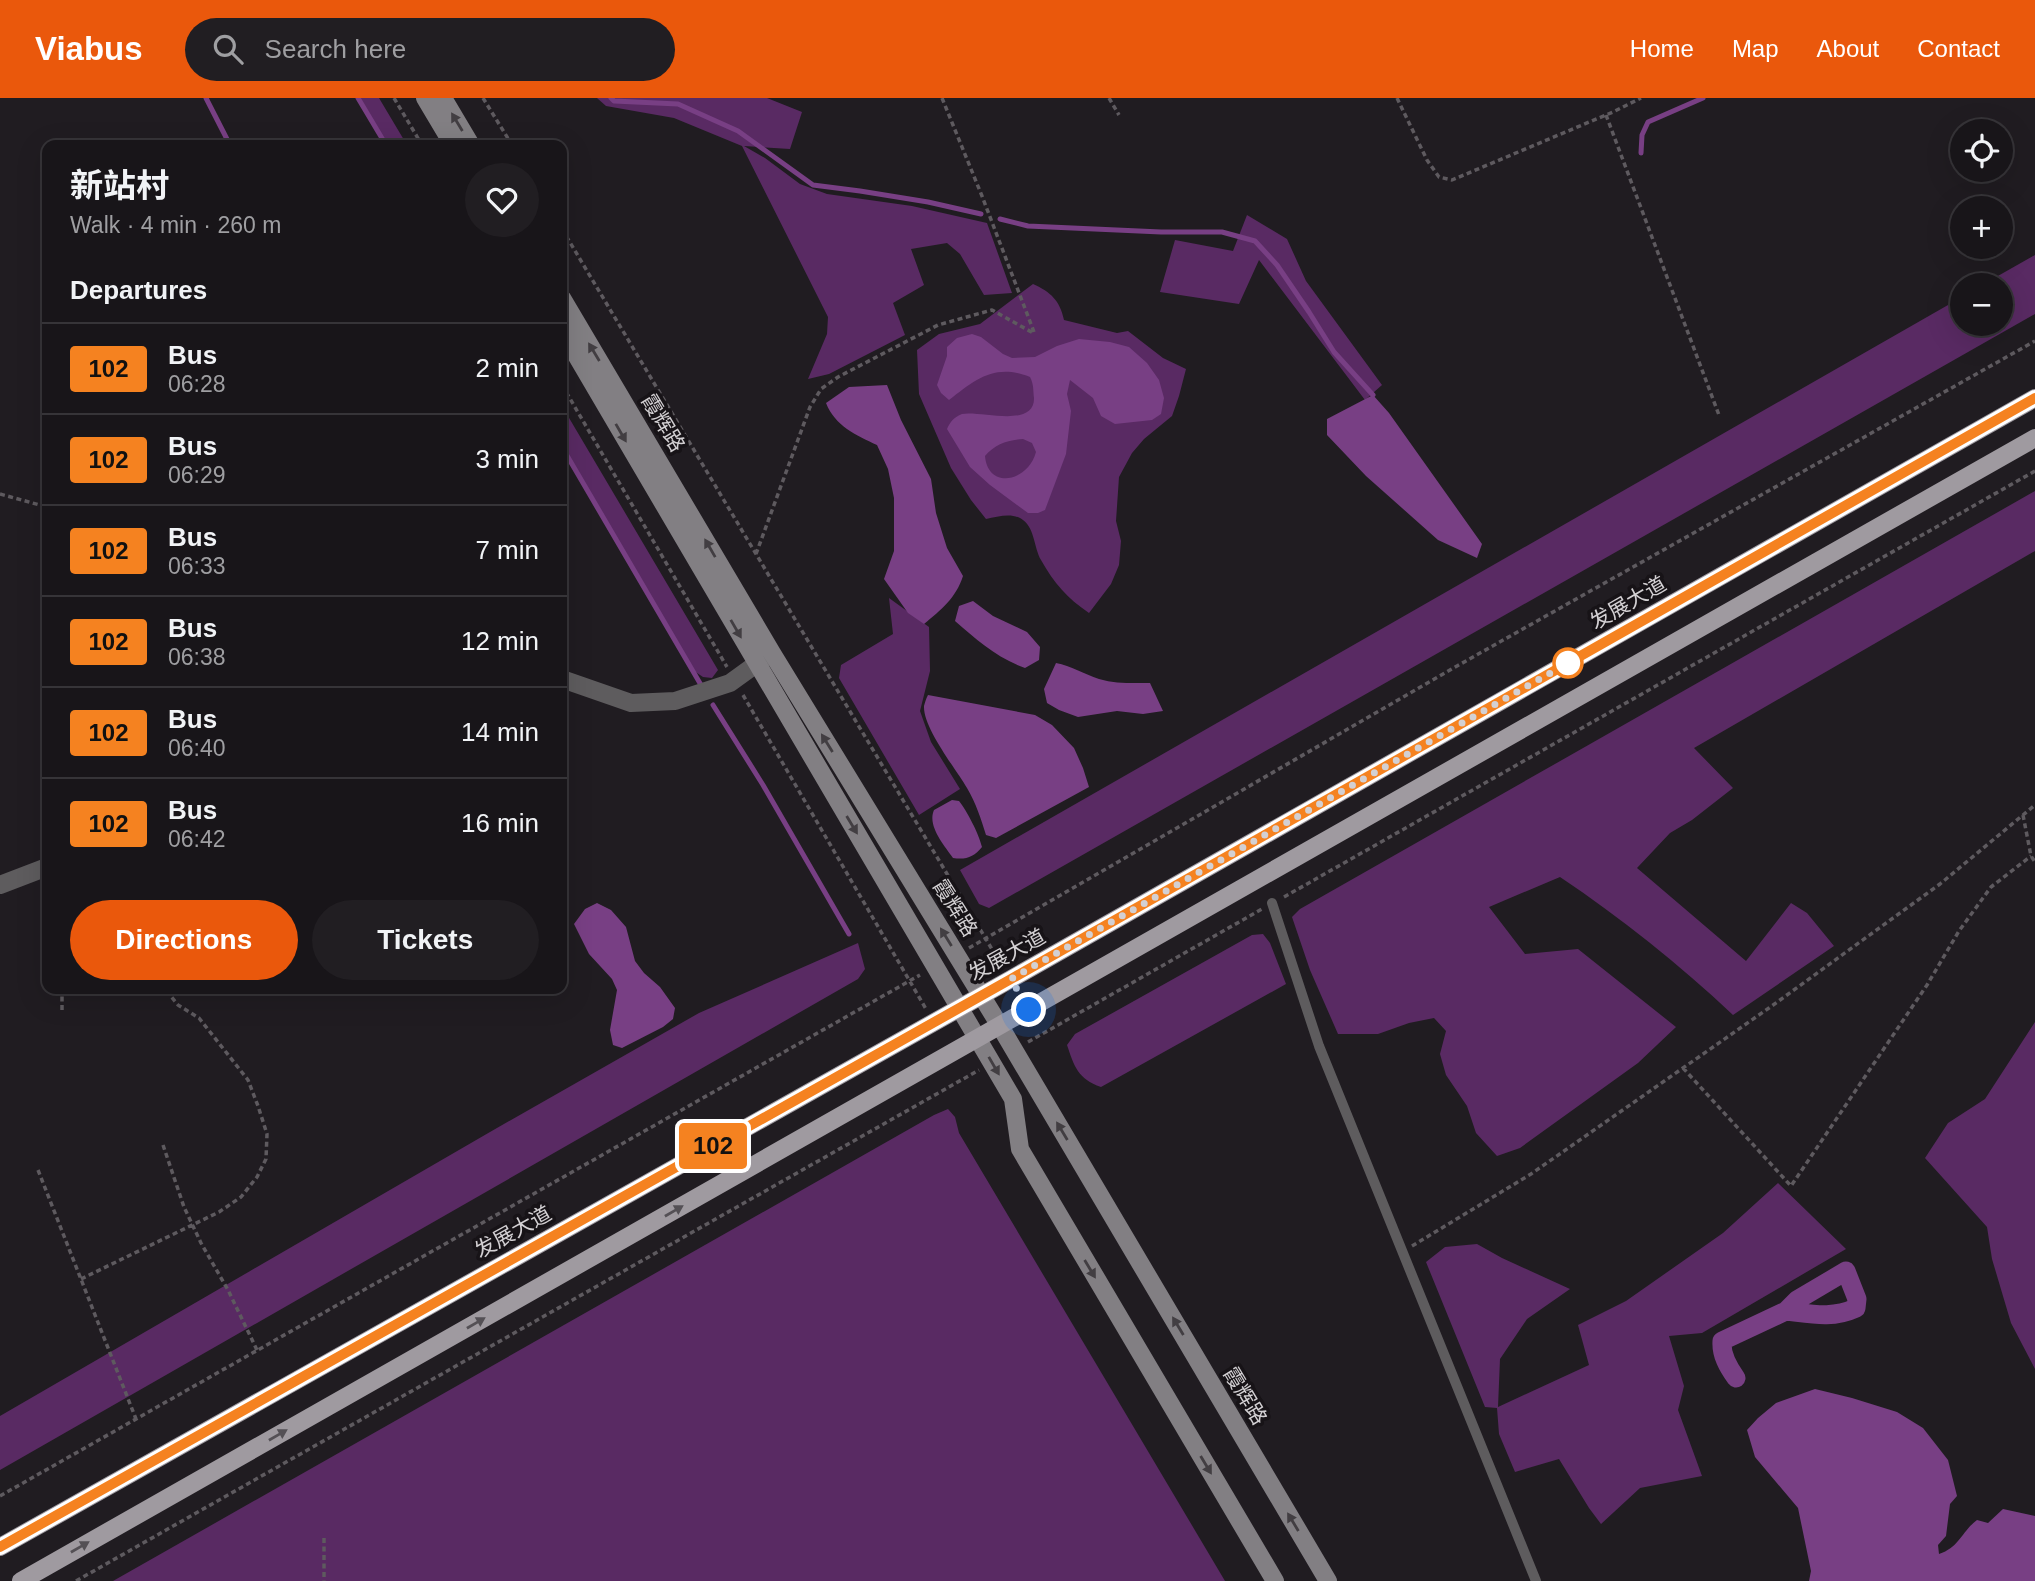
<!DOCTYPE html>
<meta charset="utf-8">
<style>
body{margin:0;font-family:Arial,"Noto Sans SC",sans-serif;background:#211e22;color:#f1f3f6;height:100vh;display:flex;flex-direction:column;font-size:26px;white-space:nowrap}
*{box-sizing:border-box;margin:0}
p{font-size:23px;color:#9f9fa2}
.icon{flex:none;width:38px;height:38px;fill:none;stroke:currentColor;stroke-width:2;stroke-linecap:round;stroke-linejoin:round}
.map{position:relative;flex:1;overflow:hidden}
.panel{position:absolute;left:42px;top:42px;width:525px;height:854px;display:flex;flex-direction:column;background:#181519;border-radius:14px;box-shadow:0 7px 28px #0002,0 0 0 2px #363438}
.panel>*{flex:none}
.badge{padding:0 14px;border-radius:5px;font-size:24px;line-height:46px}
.fabs{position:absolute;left:1950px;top:21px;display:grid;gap:14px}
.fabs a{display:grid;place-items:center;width:63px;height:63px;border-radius:50%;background:#181519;box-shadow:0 7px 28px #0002,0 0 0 2px #363438;font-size:35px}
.you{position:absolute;width:35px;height:35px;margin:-18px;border:5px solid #fff;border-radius:50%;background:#1a73e8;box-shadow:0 0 0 10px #1a73e833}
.map>.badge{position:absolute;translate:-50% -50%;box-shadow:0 0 0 4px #fff}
h2{padding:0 28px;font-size:26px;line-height:63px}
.round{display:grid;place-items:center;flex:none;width:74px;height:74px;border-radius:37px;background:#211e22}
.head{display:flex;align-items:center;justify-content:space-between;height:119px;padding:0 28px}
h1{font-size:33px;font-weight:700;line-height:52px}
.button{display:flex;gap:14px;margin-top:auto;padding:14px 28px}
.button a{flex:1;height:80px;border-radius:42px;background:#ea580c;color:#fff;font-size:28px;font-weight:700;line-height:80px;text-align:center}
.button a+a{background:#211e22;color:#f1f3f6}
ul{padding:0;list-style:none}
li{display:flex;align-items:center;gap:21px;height:91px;padding:0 28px;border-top:2px solid #363438}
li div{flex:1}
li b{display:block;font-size:26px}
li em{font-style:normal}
li .badge{min-width:77px;font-weight:700;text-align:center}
header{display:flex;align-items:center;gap:42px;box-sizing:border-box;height:98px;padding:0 35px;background:#ea580c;color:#fff}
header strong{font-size:33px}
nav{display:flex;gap:38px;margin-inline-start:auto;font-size:24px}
.search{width:490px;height:63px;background:#211e22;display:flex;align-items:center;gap:18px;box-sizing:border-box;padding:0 24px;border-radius:38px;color:#9f9fa2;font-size:26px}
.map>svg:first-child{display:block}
</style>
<header>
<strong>Viabus</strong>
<div class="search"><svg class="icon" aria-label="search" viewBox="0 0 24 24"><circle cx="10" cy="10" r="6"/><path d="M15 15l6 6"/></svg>Search here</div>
<nav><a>Home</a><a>Map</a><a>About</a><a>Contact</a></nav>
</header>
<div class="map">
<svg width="2035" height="1483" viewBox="0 0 2035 1483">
<rect width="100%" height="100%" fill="#201c21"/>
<!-- green -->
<path fill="#592a63" d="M358,0H379L407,47H386Z
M597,0H767L802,14L790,51L744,48L765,60L800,86L827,96L912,108L987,125L1012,195L984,197L960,156L947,145L911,151L924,187L893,205L905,237L829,276L808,281L827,236L828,219L742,48L674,20L606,8Z
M1247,117L1287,141L1306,183L1382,287L1365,302L1259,162L1239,206L1160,194L1175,142L1233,153Z
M2035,157V216L989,810L979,806L960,772L1962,199V226H2000V187H1982Z
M1033,186C1051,194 1060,203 1064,222L1117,235L1128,233L1163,260L1186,271L1179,298L1172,318L1144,341L1132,355L1119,379L1116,423L1121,443L1119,467L1111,486L1089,515C1067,500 1054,485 1041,462C1034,450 1035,431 1023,422C1012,414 998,419 986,421L971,402L951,370L919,296L917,252L939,236L980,226Z
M562,308L718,572L712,580L703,579L691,571L562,350Z
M2035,393V453L1694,650L1733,690L1692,722L1670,735L1637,770L1746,863L1791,805L1807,815L1834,848L1733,917C1679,866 1621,820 1560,779L1489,809L1525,856L1578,851L1676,929L1638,965L1520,1050L1497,1058L1476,1035L1467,1008L1446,977L1440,956L1446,933L1434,920L1409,925L1378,936H1338L1310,872L1292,819L1300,811Z
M889,500L929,529L930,573L920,613L931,644L960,691L919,717L839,580L841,567L893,536Z
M1263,836L1270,845L1286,886L1101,989C1078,981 1074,968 1067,947L1075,936L1252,837Z
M858,845L865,871L858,881L0,1372V1318L490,1034L699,915Z
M2035,924V1271L2011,1225L1992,1161L1987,1129L1925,1060L1948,1025L1985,1001Z
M948,1011L955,1019L959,1035L1225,1483H113L934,1017Z
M1778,1085L1846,1151L1702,1235L1669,1238L1684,1288L1678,1312L1702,1378L1640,1390L1601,1426L1589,1410L1559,1361L1515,1374L1499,1336L1497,1310L1485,1309L1426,1164L1445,1149L1477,1146L1502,1160L1570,1191L1527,1221L1500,1261L1498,1309L1589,1267L1578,1227L1626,1203L1723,1135Z"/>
<!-- water -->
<path fill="#783f84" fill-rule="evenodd" d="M972,236L981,239L1003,256L1012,260L1035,259L1057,248L1079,241L1110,244L1129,249L1147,265L1159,282L1164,300L1161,316L1152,322L1115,326L1101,318L1093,300L1070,282L1067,296L1071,313L1066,356L1045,412L1038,415H1028L990,387L970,369L947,331C950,324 954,319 962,316C979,312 1035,331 1034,300C1033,292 1034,287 1030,279C995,265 976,281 949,302L941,295L937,287L947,258V249L957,240ZM1023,341L1032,345L1036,354C1028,384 988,392 985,358C995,346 1008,342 1023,341Z
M887,287L901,322L931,381L936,415L947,450L963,478C956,500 941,512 924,526L908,515L884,481L894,453V400L888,371L877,347C856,337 835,328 826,305L849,289Z
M1373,297L1389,315L1482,446L1477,460L1438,442L1366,378L1327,337V321Z
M973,503L993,518L1027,534L1040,549L1039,562L1025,570C997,560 977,542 955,523L959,508Z
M1056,565C1071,568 1084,576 1099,581C1116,586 1133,585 1150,585L1163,613L1143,616L1117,613L1078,619L1059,612L1047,605L1044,591Z
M928,597L1035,617L1052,627L1074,650L1083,670L1089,689L996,740L986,737C981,721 976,705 967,690C956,671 923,630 924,608C925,604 926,601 928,597Z
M952,702L959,703C967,713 979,736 982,749C974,759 966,762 953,760C944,747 927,728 934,712Z
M597,805L611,812L626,829L635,863L644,875L660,889L675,910L673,921L663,929L622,950L613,947L610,932L617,892L612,881L589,856L574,826L585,811Z
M1815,1291L1852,1300L1897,1314L1923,1330L1948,1362L1957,1398L1950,1406L1946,1438L1938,1447L1939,1456C1960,1449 1961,1434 1977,1422L1988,1425L2003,1411L2035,1418V1483H1809L1811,1473L1798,1410L1755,1359L1747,1332L1758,1320L1776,1305Z"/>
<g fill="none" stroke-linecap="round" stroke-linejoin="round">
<!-- stream -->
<path stroke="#783f84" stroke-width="5" d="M206,0L230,47
M358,0L386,47
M611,0L614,3L678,6L738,33L813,87L860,93L928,104L981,116
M1641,55L1642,37L1648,24L1703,0
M1000,121L1028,128L1161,134H1222L1255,143L1277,167L1309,214L1334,254L1373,297
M562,349L701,587
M713,607L763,687L849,836"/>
<!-- canal -->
<path stroke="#783f84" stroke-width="19" d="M1736,1280C1728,1269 1721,1257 1722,1243L1786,1213L1797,1202L1846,1173L1857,1201L1856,1210C1832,1221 1812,1216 1786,1213"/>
<!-- path -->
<path stroke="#5e5a5f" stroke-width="3.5" stroke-dasharray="5 3.5" stroke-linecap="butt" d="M394,0L422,47
M483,0L512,47
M942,0L982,98L1034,234
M1109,0L1119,17
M1397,0L1427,62L1439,79L1452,82L1613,14L1641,0
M1606,17L1719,317
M562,131L1002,868
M562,287L727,569
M0,396L47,409
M756,456L810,309L821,291L838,279L938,227L992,212L1035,236
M743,597L926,911
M2023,717L2031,758L2035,764
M1284,799L2035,373
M969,850L1457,568L2035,243
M62,912V891
M1028,944L1262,811
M1683,970L1791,1088L1927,887L1959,833L1991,789L2031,758
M163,1047L184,1109L201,1145L228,1192L257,1252
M38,1072L136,1321
M1412,1148L1531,1076L1769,910L1940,786L2035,707
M81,1181L219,1114L241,1099L257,1079L266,1061L267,1036L258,1008L248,982L199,920L178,907L165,891
M0,1398L920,877
M324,1440V1483
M76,1483L979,972"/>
<!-- lane -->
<path stroke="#5e5c5e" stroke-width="10" d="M1272,805L1319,948L1536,1483"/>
<!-- street -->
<path stroke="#5e5c5e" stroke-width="18" d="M562,581L631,605L675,603L730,585L770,556
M0,787L47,769"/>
<!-- secondary -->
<path stroke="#827f83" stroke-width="18" d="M425,0L453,47
M443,0L471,47
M562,200L772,555L1000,928L1328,1483
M562,233L1013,1001L1020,1051L1275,1483"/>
<!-- primary -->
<path stroke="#9f9aa0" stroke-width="18" d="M0,1449L1011,881L2035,300
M21,1483L2035,340"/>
</g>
<!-- one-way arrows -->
<defs><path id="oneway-solid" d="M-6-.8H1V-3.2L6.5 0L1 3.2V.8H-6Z" transform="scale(1.75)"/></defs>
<g fill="#423e42">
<use href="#oneway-solid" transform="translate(457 24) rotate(-121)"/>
<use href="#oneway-solid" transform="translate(594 254) rotate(-121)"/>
<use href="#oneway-solid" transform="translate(621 335) rotate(60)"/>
<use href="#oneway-solid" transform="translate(710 450) rotate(-120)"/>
<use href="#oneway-solid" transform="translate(736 531) rotate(60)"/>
<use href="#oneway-solid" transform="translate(827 645) rotate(-122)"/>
<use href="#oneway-solid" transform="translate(852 727) rotate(59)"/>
<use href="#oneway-solid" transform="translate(946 839) rotate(-122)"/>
<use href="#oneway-solid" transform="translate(994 968) rotate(60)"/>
<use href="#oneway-solid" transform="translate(1062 1033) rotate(-121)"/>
<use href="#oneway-solid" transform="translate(1090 1171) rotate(59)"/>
<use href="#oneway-solid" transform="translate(1178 1228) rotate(-121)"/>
<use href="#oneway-solid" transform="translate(1206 1367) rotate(59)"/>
<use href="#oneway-solid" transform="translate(1293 1424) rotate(-121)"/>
</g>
<g fill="#545055">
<use href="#oneway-solid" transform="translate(674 1113) rotate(-30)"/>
<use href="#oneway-solid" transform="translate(476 1225) rotate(-30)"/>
<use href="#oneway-solid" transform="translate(278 1337) rotate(-30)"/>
<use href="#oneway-solid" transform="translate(80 1449) rotate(-30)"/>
</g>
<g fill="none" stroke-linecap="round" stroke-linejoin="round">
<!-- line casing -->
<g stroke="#fff" stroke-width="16">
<path id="line" d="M0,1449L1011,881L2035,300"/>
</g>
<!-- line -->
<use href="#line" stroke="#f58220" stroke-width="10"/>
<!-- walk -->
<path stroke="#d3d0d3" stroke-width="7" stroke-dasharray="0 12.6" d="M1029,912L1011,881L1568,565"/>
</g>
<!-- markers -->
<circle fill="#fff" stroke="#f58220" stroke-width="3.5" cx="1568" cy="565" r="14"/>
<g text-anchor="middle" stroke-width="7" stroke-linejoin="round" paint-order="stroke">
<!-- street labels -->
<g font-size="21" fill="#d3d0d3" stroke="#171317">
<text transform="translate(663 325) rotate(59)" y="7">霞辉路</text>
<text transform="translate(1628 505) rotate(-30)" y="7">发展大道</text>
<text transform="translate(955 810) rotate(58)" y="7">霞辉路</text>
<text transform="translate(1007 857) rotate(-29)" y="7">发展大道</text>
<text transform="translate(513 1134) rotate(-29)" y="7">发展大道</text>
<text transform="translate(1245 1298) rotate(59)" y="7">霞辉路</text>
</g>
</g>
</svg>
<div class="fabs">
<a><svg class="icon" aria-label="locate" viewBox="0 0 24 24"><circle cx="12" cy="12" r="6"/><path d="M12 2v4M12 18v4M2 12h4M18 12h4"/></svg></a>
<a>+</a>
<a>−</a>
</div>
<div class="you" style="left:1029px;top:912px"></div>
<b class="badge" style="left:713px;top:1048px;background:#f58220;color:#111">102</b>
<section class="panel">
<div class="head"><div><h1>新站村</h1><p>Walk · 4 min · 260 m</p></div><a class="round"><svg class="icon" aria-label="heart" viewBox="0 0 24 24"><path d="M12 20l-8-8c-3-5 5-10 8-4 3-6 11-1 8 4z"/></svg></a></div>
<h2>Departures</h2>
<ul>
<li><span class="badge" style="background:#f58220;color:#111">102</span><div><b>Bus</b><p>06:28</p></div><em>2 min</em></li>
<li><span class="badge" style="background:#f58220;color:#111">102</span><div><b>Bus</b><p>06:29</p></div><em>3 min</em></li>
<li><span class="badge" style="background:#f58220;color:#111">102</span><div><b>Bus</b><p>06:33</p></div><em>7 min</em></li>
<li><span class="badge" style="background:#f58220;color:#111">102</span><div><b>Bus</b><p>06:38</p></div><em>12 min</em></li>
<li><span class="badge" style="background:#f58220;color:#111">102</span><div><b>Bus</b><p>06:40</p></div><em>14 min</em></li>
<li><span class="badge" style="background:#f58220;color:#111">102</span><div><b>Bus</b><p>06:42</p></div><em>16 min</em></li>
</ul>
<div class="button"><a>Directions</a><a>Tickets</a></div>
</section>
</div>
